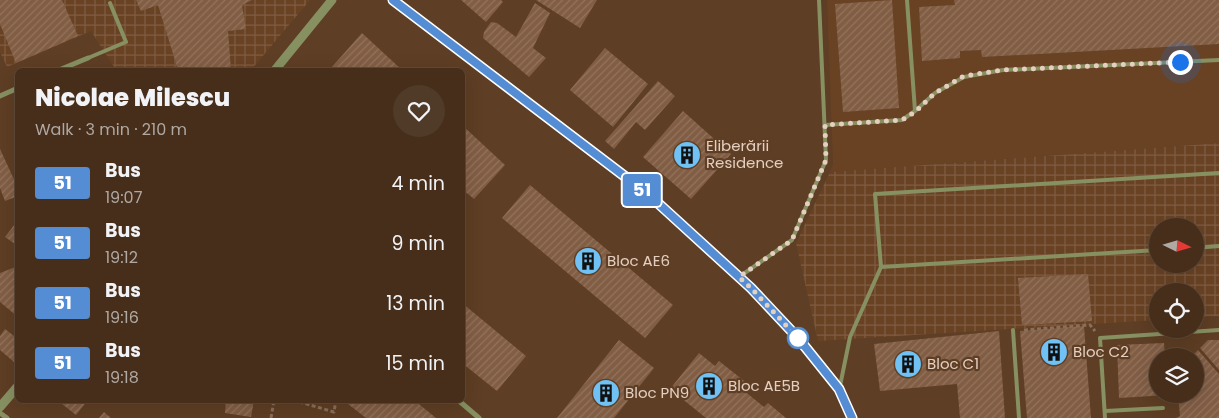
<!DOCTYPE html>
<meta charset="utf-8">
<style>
body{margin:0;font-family:Poppins,sans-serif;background:#503a28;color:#f1f3f6;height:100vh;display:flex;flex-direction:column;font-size:19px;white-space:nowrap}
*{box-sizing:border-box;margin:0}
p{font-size:16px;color:#b0a8a3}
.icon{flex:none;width:28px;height:28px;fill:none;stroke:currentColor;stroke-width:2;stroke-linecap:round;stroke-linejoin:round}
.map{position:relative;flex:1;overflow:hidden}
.drawer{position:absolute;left:15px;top:68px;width:450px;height:335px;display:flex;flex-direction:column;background:#462e1b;border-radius:8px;box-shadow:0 5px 20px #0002,0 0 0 1px #5e4a3a}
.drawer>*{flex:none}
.badge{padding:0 10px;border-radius:4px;font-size:18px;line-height:32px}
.needle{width:32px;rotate:95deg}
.tools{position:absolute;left:1149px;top:218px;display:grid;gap:10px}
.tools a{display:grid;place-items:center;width:55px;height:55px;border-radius:50%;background:#462e1b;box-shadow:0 5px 20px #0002,0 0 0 1px #5e4a3a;font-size:25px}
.you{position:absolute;width:25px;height:25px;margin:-12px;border:4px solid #fff;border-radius:50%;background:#1a73e8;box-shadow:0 0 0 8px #1a73e833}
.map>.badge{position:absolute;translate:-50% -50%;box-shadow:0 0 0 2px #fff}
.round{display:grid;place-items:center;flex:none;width:52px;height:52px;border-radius:26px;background:#503a28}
.head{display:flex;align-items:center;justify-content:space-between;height:85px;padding:0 20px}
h1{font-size:24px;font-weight:800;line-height:38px}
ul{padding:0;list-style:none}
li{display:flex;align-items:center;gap:15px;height:60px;padding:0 20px}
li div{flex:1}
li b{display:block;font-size:19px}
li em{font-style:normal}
li .badge{min-width:55px;font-weight:700;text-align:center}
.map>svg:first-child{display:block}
</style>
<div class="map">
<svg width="1219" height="418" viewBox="0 0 1219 418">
<defs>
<pattern id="industrial-grid" width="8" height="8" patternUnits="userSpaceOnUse" patternTransform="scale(1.25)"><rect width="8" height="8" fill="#694224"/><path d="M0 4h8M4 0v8" fill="none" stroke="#7e5c42"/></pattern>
<pattern id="building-hatch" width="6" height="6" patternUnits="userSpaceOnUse" patternTransform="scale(1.25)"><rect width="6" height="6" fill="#815d44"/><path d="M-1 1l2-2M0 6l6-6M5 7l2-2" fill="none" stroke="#93735d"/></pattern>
</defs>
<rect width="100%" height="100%" fill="#5e3e24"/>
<!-- built -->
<path fill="#694224" d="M827,0H1219V143L830,172L833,164Z"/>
<!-- industrial -->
<path fill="url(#industrial-grid)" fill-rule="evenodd" d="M0,0H310L251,70H116L91,31L7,67L0,52Z
M1219,143V316L1195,317V291H1158L1157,320L818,341L796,243L830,172ZM1158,226H1195V264H1158Z"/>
<!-- building -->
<path fill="url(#building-hatch)" d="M0,0H62L78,36L16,63L0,24Z
M136,0H252L242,5L246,29L228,31L231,70H178L158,5L141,11Z
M461,0H501L503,2L486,22Z
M536,0H597L580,28Z
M892,0L899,108L843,112L835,4Z
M954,0H1219V44L982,57L981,50L960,51V58L922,61L919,7L955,5Z
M535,3L550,13L533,48L546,58L529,77L483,38L484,32L491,22L497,23L516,37Z
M362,33L402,70H333L331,68Z
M605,48L648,84L613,127L570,90Z
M658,81L675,96L645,130L636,122L614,149L605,141Z
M683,111L731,154L691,199L643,157Z
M462,125L505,165L474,199L462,189Z
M0,149L18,188V196L5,201L0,188Z
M530,185L673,305L645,338L502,218Z
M18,220V246L5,237Z
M18,266V317L0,302V273Z
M1088,274L1092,321L1022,325L1018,278Z
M462,303L526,356L497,391L462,363Z
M1084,326L1091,418H1027L1020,331Z
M5,329L18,339V358L14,362L0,350V336Z
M999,331L1005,418H960L957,384L880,391L874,344Z
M619,340L654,368L614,418H557Z
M1208,340H1219V370L1200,348Z
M1164,343L1165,356H1158V394H1167V395L1119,398L1117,345Z
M1198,350L1219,374V418H1176L1180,416L1178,394H1195V356H1192Z
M699,353L715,366L719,361L748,384L743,390L764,407L768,403L786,418H706L670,389Z
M57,400H88L76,415Z
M226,400H254L251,417L225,413Z
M351,400H414L436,418H366L348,404Z
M104,412L111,418H99Z"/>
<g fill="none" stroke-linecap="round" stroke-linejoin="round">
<!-- path -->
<path stroke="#8a6e58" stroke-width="3" stroke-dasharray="4 2.5" stroke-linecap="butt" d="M1024,330L1090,325L1095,331
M293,400L334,412L336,400
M271,418L274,400"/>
<!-- service -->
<path stroke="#879061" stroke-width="4" d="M907,0L915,111
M88,58L126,42L110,3
M825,125L902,120L915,111L935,93L964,77L1003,70L1219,60
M1195,248L1219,246
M881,267L875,194L1219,173
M739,277L792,240L826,160L819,0
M1013,330L1019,418
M840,386L850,337L881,267L1158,250
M1105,411L1163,408
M1105,418L1100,338L1219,330"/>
<!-- minor -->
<path stroke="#879061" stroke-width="5" d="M59,70L88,58
M0,96L18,88
M458,400L479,418
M0,413L7,418"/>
<!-- tertiary -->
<path stroke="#879061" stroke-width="9" d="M393,0L648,194L751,288L798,338L839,389L852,418
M275,70L332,0
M0,407L18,386"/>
</g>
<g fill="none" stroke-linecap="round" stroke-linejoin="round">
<!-- line casing -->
<g stroke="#fff" stroke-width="11">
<path id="line" d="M393,0L648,194L751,288L798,338L839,389L852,418"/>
</g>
<!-- line -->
<use href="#line" stroke="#548dd4" stroke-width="8"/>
<!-- walk -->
<path stroke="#e4cfc1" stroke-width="5" stroke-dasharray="0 9" d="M798,338L751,288L739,277L792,240L826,160L825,125L902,120L915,112L935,93L964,76L1003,70L1180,62"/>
</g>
<!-- icons -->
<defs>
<g id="building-disc" transform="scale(1.4375)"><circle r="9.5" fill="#70c2f4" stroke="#5e3e24"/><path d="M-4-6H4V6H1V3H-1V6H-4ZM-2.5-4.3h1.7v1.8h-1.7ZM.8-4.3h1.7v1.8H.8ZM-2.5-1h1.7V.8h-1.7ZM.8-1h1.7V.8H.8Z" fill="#111"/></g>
</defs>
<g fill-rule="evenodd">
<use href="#building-disc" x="687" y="155"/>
<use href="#building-disc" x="588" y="261"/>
<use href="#building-disc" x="1054" y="352"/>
<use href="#building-disc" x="908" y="364"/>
<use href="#building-disc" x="709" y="386"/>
<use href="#building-disc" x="606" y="393"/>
</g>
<!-- markers -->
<circle fill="#fff" stroke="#548dd4" stroke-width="2.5" cx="798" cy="338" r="10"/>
<g text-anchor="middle" stroke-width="4.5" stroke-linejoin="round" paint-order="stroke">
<!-- poi labels -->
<g font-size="15" fill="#e4cfc1" stroke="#5e3e24" text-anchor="start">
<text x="706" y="151">Eliberării<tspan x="706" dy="17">Residence</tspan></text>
<text x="607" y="266">Bloc AE6</text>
<text x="1073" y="357">Bloc C2</text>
<text x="927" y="369">Bloc C1</text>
<text x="728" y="391">Bloc AE5B</text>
<text x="625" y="398">Bloc PN9</text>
</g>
</g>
</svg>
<div class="tools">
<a><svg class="needle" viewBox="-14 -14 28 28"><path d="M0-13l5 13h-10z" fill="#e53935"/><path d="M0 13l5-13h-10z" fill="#b0a8a3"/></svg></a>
<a><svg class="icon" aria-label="locate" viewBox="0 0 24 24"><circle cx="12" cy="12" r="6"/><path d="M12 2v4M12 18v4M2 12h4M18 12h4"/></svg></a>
<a><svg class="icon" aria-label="layers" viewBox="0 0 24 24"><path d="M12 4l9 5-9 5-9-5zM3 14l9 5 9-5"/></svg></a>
</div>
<div class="you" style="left:1180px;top:62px"></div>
<b class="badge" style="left:642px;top:190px;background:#548dd4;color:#fff">51</b>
<section class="drawer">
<div class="head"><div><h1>Nicolae Milescu</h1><p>Walk · 3 min · 210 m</p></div><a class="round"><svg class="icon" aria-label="heart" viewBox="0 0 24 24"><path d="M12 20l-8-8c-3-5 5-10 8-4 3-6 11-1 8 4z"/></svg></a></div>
<ul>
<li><span class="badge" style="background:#548dd4;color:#fff">51</span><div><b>Bus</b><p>19:07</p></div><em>4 min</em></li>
<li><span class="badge" style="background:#548dd4;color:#fff">51</span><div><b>Bus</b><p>19:12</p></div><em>9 min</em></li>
<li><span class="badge" style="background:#548dd4;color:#fff">51</span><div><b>Bus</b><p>19:16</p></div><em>13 min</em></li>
<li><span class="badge" style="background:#548dd4;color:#fff">51</span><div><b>Bus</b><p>19:18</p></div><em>15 min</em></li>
</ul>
</section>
</div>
